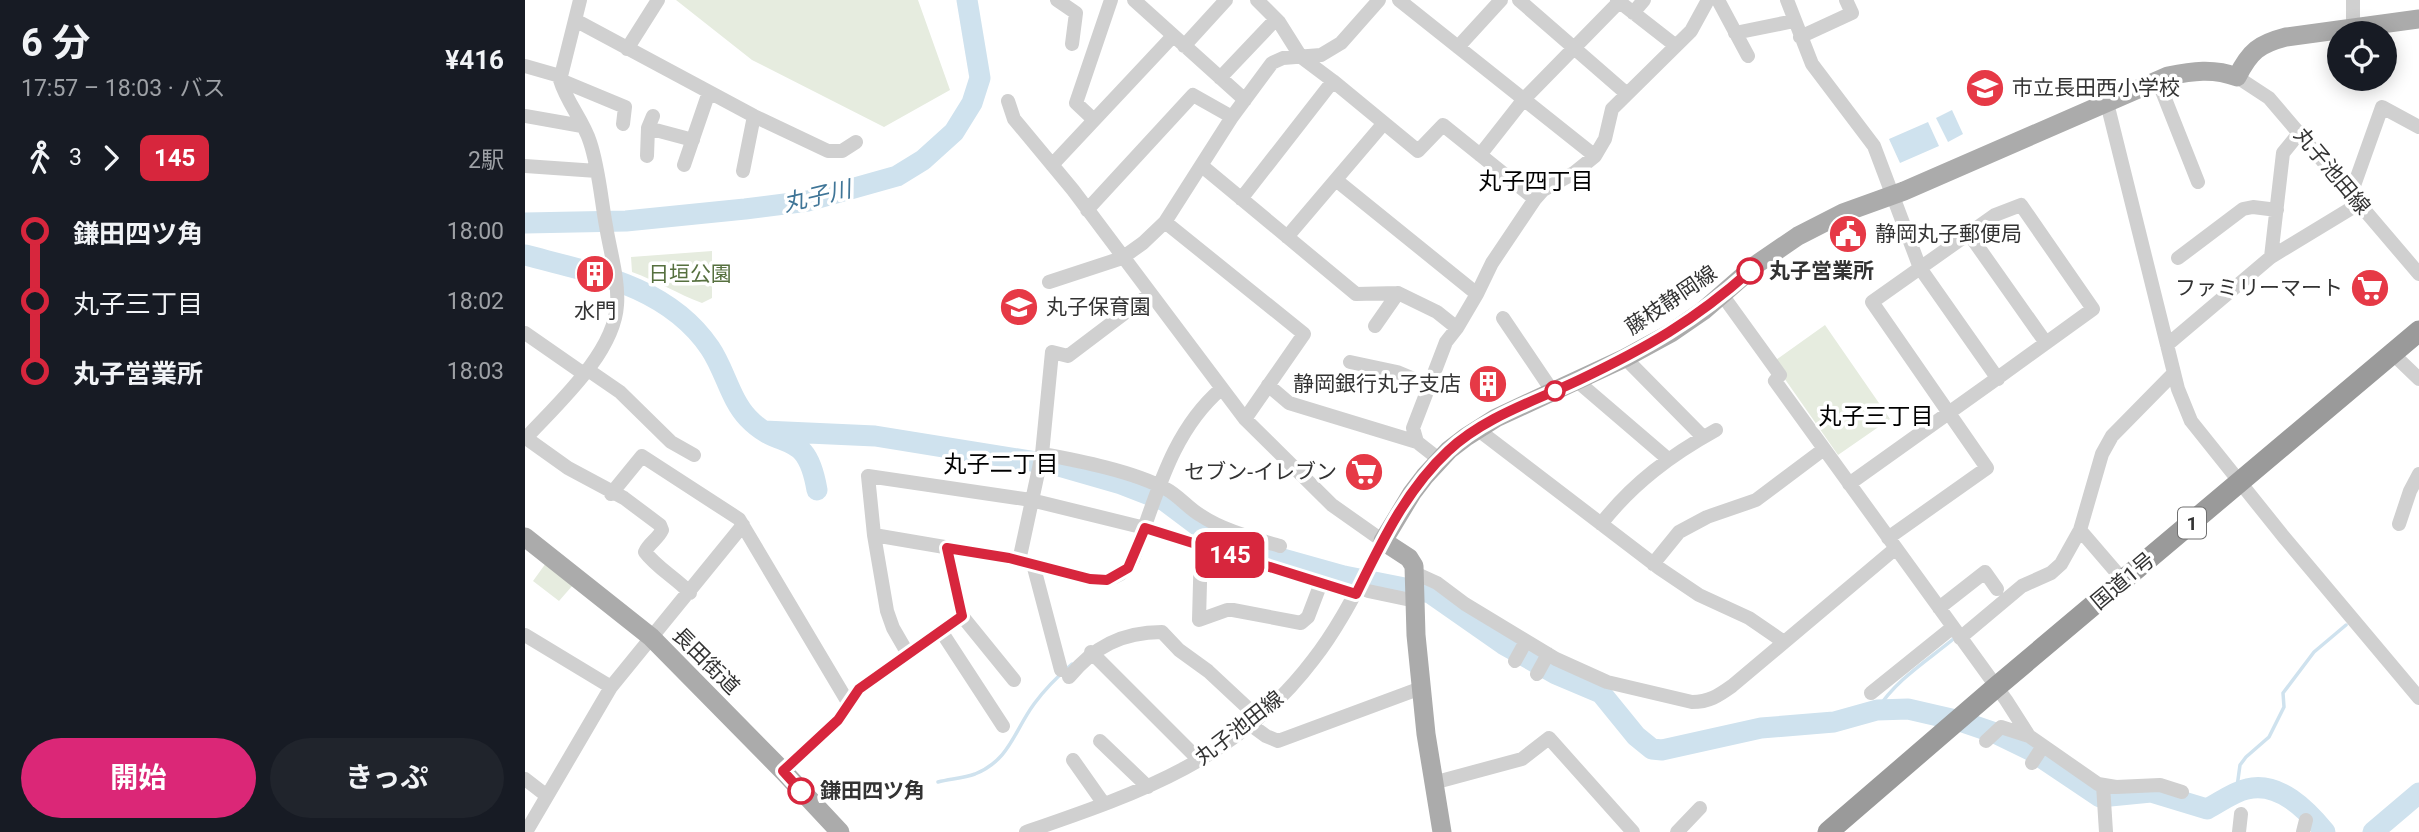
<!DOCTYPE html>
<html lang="ja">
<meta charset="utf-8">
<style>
body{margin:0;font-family:Roboto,"Noto Sans JP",sans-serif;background:#20242c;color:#f1f3f6;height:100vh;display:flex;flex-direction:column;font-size:26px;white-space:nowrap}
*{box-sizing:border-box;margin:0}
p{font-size:23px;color:#9ea1a6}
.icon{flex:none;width:38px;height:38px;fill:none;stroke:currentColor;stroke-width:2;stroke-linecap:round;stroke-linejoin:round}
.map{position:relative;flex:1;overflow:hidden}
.drawer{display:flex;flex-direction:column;background:#171b24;width:525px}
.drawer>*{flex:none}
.badge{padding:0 14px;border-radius:10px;font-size:24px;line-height:46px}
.buttons{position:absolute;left:1802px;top:21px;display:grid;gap:14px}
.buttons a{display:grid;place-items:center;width:70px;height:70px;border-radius:50%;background:#171b24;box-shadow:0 4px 18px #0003;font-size:35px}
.map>.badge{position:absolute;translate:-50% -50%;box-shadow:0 0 0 4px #fff}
.legs{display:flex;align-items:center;gap:10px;height:77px;padding:0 21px;font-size:23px}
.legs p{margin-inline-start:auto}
.head{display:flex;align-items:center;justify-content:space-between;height:119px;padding:0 21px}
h1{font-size:38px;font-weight:700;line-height:52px}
.button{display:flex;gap:14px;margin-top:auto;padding:14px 21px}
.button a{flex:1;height:80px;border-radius:42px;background:#db2777;color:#fff;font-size:28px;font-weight:700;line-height:80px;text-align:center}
.button a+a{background:#20242c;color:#f1f3f6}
ul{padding:0 21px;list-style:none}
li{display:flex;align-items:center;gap:24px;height:70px;font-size:26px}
li i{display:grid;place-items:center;width:10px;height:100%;margin:0 9px;background:currentColor}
li i::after{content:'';width:18px;height:18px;margin:-9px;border:5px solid;border-radius:50%;background:#171b24}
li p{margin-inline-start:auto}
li:first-child i{background:linear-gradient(#0000 50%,currentColor 0)}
li:last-child i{background:linear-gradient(currentColor 50%,#0000 0)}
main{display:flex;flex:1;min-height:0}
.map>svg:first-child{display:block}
</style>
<main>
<section class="drawer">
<div class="head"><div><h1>6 分</h1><p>17:57 – 18:03 · バス</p></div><b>¥416</b></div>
<div class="legs"><svg class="icon" aria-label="walk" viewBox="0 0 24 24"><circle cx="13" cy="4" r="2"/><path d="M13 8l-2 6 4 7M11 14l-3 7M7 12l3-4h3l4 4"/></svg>3<svg class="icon" aria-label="forward" viewBox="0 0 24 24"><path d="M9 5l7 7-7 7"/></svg><b class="badge" style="background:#d7263d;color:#fff">145</b><p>2駅</p></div>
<ul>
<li><i style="color:#d7263d"></i><b>鎌田四ツ角</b><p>18:00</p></li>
<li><i style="color:#d7263d"></i><span>丸子三丁目</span><p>18:02</p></li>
<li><i style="color:#d7263d"></i><b>丸子営業所</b><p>18:03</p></li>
</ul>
<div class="button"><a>開始</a><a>きっぷ</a></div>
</section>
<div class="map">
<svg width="1894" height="832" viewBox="0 0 1894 832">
<rect width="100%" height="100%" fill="#fff"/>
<!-- green -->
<path fill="#e6ecdf" d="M151,0H393L425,90L359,127L227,60Z
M187,251V298L177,303C153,294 132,281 107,272L106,257Z
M1300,325L1365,419L1313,455L1248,362Z
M21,563L48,585L34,601L8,581Z"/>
<!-- water -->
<path fill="#cfe2ee" d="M1427,110L1438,134L1423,142L1411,118Z
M1403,122L1414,146L1375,163L1364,139Z"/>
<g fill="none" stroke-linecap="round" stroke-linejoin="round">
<!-- stream -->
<path stroke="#cfe2ee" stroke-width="3.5" d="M1352,710C1371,679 1405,659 1432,636
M413,782C425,779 439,778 450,774C485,760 489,731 509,704C520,689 533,676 547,664
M1711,794L1715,765L1721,757L1744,737L1759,707L1758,693L1789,652L1821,625"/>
<!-- river -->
<path stroke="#cfe2ee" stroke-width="21" d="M0,223L101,221L220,209L283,201L372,176L398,160L429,132L447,103L455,78L442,0
M0,255C68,273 143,286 185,348C200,370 205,399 223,418C256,453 281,426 292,490
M239,431L350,436L530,465L596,484L640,501L672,525L744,555L819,576L905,593L978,644L1031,674L1076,693L1111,736L1127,749L1137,750L1236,728L1309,722L1352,710L1383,709L1435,721L1470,733L1505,750L1575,797L1626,792L1682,809C1694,803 1708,792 1722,789C1754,781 1782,810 1800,832
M1848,832L1894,793"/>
<!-- minor -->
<path stroke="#d0d0d0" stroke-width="14" d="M532,0L551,13L547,44
M609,0L720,100
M732,0L754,22L776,57L808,81
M874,0L1070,156
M994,0L1102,94
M1092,0L1151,46
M1193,0L1223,56
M1262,0L1287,64L1349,146L1395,268L1473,379
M1828,0V27
M1108,13L1119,0
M50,20L229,116L303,151H317L331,142
M1210,33L1269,21
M1275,37L1327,13L1321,0
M659,46L701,0
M933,47L976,0
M102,49L133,0
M0,66L35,76
M1712,77L1744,98L1894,274
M695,78L751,19
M35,80L100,107L98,124
M1633,81L1673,182
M483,101L489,119L548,190L720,419L807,505L858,541C836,581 817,623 788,660C712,760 614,793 501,832
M1582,103L1653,389L1666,421L1758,536L1894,698
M0,116L57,126
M569,120L551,103L586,0
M123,128L168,140
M955,155L999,99L1094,2
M122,156L123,128L128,116
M159,165L184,92
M527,165L648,36
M0,166L72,171
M677,166L831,294L873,293L912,312L932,328
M218,171L229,116
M811,180L952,294
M1826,194L1857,107L1894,127
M716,199L808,81L893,151L918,125L1010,199
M562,210L668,95L707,117
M640,222L779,334L720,419
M1444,234L1521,343
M762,237L859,123
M1746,257L1758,153L1775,132
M1653,258L1718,209L1728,207L1752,210
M524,282L597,258L618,243L640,222L707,117L747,63L758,58L796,55L816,43L854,0
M625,294L543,356L527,352L517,454C555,461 607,471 641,489C653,495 663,508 675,515C699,531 728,538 755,546
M1198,296L1255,375L1250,381L1481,700L1504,736L1573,784L1591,787L1635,785L1657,792
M978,318L1028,392
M850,326L873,293
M0,333L59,374
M1642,345L1746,257L1835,203
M1868,354L1894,379
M1100,358L1178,437
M825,362L872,372L903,385
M63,370L95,392L146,442L169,455
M1052,381L1143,459
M743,385L764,403L892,442
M952,429L1134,568L1174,595L1224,618L1259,642
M1,438L43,468L99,498L135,525L137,530C133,539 124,543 120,552C132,568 151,578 165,593
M0,439C31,405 89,354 92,305C94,280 85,251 81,226C76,199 74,169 65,142C58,120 42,103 35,80L55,0
M915,460L892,442L888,428L921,342L932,328L952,294L967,263L1010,199L1018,190L1049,173L1070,156L1080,139L1087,109L1166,31L1183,0
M1324,484C1406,426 1487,368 1568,309L1496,205L1470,215L1347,302L1462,468L1363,538
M86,494L117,456L214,519L324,704
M1076,524C1108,483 1146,455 1191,430
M1874,524L1885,491L1894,474
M1555,530L1598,580
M349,535L484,558L565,579C583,582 599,577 608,559C631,499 645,433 696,389
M422,548L437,616L489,680
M494,561L517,454
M508,564L536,670
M1128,564L1154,532L1182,517L1231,500L1299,449
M890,573L912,583L940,604L1031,659L1082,682L1167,702C1184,702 1193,696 1207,686L1371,548
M796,583L783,617L776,623L708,610H702L674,620L676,546L831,594
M843,591L881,599
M1414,608L1460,572L1472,589
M416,631L478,726
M0,635L86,687
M1435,638L1497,586L1526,573L1536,564L1555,530L1577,454L1587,436L1649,373
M566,652L675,761
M383,654L368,628L362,611L349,535L343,476L506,500L620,528L676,546
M990,661L1001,641
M1012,674L1023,654
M544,677C569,647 597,632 637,632L654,650L683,671L727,712L731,721
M1346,693L1428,627
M726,725L741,736L753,741L896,688
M575,741L623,787
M1461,741L1476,727L1504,736
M548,760L579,804
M1507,763L1518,746
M258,771L313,720L334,689L437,616
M0,779L22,796
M908,783L997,759L1024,738L1108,832
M1578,785L1581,832
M1,832L86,687L218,525
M1152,832L1175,808
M1714,832L1716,814
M1778,832L1781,820"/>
<!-- major -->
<path stroke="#ababab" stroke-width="19" d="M0,537L126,637L258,771L315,832
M917,832L901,734L891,635L889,566L884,558L858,541L887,493L900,476L924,450L941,437L971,418L1100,358L1146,333L1178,311L1232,264L1273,236L1318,213L1379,191L1643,76C1667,71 1689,68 1712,77C1725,51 1734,44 1761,37L1894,19"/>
<!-- highway -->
<path stroke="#9a9a9a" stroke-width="21" d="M1303,832L1470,688L1894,331"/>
</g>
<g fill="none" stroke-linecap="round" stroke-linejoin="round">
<!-- line-1 casing -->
<g stroke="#fff" stroke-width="16">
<path id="line-1" d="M276,791L258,771L313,720L334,689L437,616L422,548L484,558L565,579L582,580L603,568L620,528L831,594C856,543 881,490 923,451C959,417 1010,401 1054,380C1121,348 1169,321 1225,271"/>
</g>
<!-- line-1 -->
<use href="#line-1" stroke="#d7263d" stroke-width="10"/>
</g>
<!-- icons -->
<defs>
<g id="school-disc" transform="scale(2.0125)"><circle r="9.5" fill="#e63946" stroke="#fff"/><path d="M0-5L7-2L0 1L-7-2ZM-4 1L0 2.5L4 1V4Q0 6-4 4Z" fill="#fff"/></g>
<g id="civic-disc" transform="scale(2.0125)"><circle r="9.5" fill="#e63946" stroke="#fff"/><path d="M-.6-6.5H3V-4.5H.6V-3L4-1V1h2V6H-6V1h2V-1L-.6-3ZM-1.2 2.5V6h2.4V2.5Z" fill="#fff"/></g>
<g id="building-disc" transform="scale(2.0125)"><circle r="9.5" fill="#e63946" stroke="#fff"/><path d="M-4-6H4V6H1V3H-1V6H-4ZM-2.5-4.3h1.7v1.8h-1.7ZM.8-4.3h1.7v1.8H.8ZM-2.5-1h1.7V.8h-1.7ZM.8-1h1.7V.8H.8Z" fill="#fff"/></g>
<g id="supermarket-disc" transform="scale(2.0125)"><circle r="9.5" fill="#e63946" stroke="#fff"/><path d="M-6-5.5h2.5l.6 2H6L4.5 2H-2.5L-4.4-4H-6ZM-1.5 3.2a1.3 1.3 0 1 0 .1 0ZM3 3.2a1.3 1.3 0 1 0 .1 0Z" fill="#fff"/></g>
</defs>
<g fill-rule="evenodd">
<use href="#school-disc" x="1460" y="88"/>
<use href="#civic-disc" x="1323" y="234"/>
<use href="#building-disc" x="70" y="274"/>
<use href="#supermarket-disc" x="1845" y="288"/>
<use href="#school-disc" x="494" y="307"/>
<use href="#building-disc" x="963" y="384"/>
<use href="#supermarket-disc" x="839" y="472"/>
</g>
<!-- markers -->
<g fill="#fff" stroke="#d7263d" stroke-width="3.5">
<circle cx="1225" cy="271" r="12"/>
<circle cx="1030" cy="391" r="9"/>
<circle cx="276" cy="791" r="12"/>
</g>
<g text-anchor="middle" stroke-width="7" stroke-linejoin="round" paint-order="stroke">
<!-- shield labels -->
<rect fill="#fff" stroke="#707070" stroke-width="2" x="1653" y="507.5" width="28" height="31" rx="5"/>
<g font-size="19" font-weight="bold" fill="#333">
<text x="1667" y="530">1</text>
</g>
<!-- poi labels -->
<g font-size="21" fill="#333" stroke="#fff" text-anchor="start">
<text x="1487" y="95">市立長田西小学校</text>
<text x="1350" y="241">静岡丸子郵便局</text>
<text x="1818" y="295" text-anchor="end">ファミリーマート</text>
<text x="521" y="314">丸子保育園</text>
<text x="70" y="318" text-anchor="middle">水門</text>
<text x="936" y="391" text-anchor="end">静岡銀行丸子支店</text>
<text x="812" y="479" text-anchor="end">セブン-イレブン</text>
</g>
<!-- street labels -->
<g font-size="21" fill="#333" stroke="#fff">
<text transform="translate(1807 171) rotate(50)" y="7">丸子池田線</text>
<text transform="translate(1146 300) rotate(-34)" y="7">藤枝静岡線</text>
<text transform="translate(1598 581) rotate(-40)" y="7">国道1号</text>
<text transform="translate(181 661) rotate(45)" y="7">長田街道</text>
<text transform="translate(714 728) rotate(-38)" y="7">丸子池田線</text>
</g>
<!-- stop labels -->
<g font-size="21" font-weight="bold" fill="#333" stroke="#fff" text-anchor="start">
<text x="1244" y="278">丸子営業所</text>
<text x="295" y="798">鎌田四ツ角</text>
</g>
<!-- park labels -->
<g font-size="21" fill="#56703f" stroke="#fff">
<text x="165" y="281">日垣公園</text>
</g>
<!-- neighbourhood labels -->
<g font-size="23" fill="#000" stroke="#fff">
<text x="1011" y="189">丸子四丁目</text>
<text x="1351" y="424">丸子三丁目</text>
<text x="476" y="472">丸子二丁目</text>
</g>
<!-- water labels -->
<g font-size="23" font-style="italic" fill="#3f7597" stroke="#fff">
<text transform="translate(292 196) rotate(-13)" y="8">丸子川</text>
</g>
</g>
</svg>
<div class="buttons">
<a><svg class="icon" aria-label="locate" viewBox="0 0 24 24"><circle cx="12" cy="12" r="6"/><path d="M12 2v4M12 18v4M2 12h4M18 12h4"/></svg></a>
</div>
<b class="badge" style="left:705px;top:555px;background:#d7263d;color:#fff">145</b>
</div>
</main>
